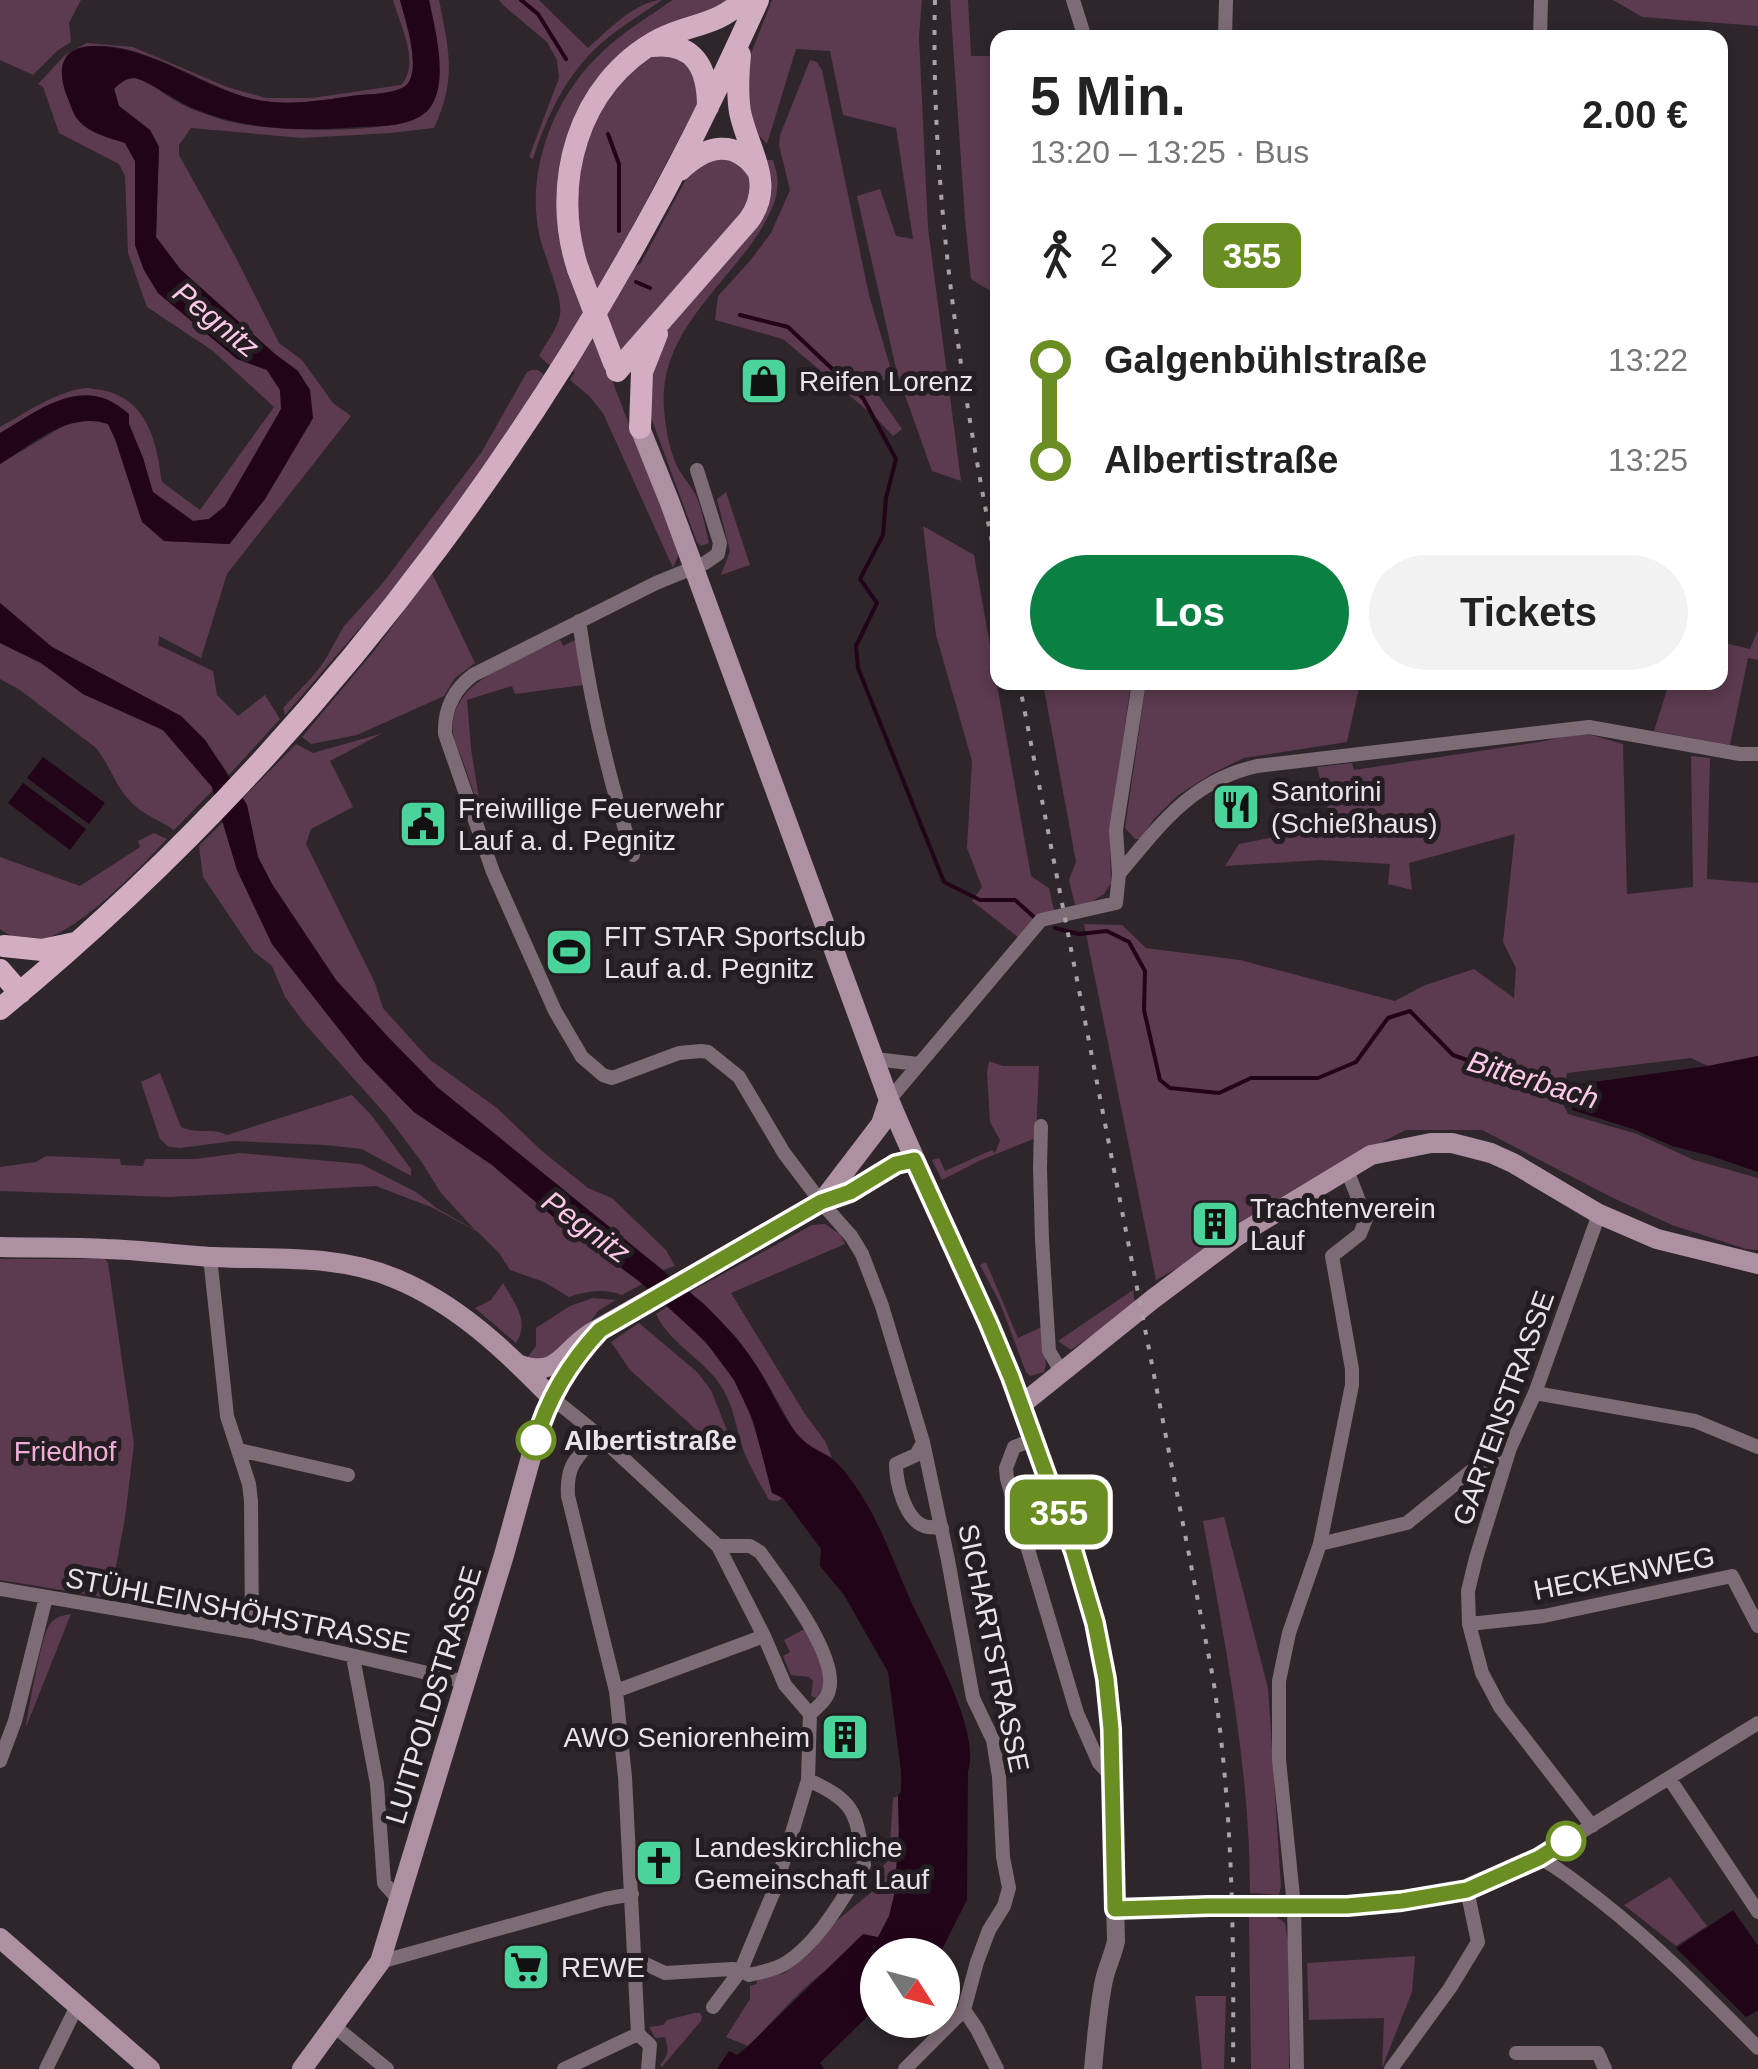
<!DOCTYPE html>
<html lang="de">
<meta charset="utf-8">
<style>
body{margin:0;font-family:Helvetica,sans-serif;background:#f2f2f2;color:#222;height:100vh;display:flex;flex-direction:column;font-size:38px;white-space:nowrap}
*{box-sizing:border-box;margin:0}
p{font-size:32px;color:#767676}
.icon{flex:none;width:55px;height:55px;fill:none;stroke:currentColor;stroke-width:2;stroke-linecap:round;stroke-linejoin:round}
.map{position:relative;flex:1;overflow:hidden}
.panel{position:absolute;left:990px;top:30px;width:738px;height:660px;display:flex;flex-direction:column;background:#fff;border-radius:20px;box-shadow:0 5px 15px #0003}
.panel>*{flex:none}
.badge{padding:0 20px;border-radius:15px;font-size:35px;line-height:65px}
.needle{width:65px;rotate:126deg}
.tools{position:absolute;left:860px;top:1938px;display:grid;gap:20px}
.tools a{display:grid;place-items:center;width:100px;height:100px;border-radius:50%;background:#fff;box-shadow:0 5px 15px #0003;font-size:50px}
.map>.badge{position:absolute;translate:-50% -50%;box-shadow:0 0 0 5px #fff}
.legs{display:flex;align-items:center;gap:15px;height:110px;padding:0 40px;font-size:32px}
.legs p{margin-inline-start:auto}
.summary{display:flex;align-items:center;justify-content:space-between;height:170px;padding:0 40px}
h1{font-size:55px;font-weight:600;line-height:75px}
.action{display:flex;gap:20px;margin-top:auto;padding:20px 40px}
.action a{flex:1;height:115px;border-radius:60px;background:#0b8043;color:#fff;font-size:40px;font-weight:600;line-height:115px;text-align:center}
.action a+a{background:#f2f2f2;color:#222}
ul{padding:0 40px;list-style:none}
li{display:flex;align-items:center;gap:35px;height:100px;font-size:38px}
li i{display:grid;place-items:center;width:15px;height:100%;margin:0 12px;background:currentColor}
li i::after{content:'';width:25px;height:25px;margin:-12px;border:8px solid;border-radius:50%;background:#fff}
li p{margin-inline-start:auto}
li:first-child i{background:linear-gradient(#0000 50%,currentColor 0)}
li:last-child i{background:linear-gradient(currentColor 50%,#0000 0)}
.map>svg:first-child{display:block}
</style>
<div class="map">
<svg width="1758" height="2069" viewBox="0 0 1758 2069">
<rect width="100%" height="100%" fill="#2e262b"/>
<!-- green -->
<path fill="#5c3a4f" d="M0,0H81L69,23L71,42L57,51L33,75L0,60Z
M393,0H400C405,19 424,74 404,87C392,94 372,94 359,95C324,100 287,107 252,99C201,87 115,21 66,56L88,128L125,143L135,161V245L144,270L158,293L237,359L267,370L280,390L282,409L225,506L209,519L193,521L152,492L143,458L129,424V414L45,406L0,433V427C26,413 56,391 87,388C90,388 99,390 102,390C148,399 157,443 162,482L200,510L274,407L213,351L147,307L128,253L125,176L119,164L59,133L43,87L38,84L65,55L87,43L133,47L227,87L266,98H312L401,85C421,63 400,26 393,0Z
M429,0H439C449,50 457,79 434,128L391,133L302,138L191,128L179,145V155L234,254L279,343L302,360L333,403L351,416L227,574L201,658L159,636L158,645L213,671L217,695L238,716L265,695L280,719L229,775L205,740L181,716L52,647L0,603V464L70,422L94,419L108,424L164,541L230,544L265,499L313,418L298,371L275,354L181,270L156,237L159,147L150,130L119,106L114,88C120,83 126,78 134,78C148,79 162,93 174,100C187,108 203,113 217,118C256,132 368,134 408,121C415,119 421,114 428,111L437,43Z
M499,0H539L588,48C606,32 637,0 662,0C639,16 613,31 593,51C563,81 546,119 533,159L529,157L559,78L557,60L547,42L503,5Z
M672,0H730L722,7L663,29L571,130L585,312L550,366L539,356C545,344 558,328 560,315C563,296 543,254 539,233C526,171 553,100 598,56C619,34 648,18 672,0Z
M772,0H922L919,37L928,228L961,481L932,471L897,373L857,196L880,189L896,236L913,239L896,128L843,115L830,51L796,49L767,144L750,126L744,82L752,51Z
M950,0H968L971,56H997V295L971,279L965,219Z
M1613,0H1758V26L1642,17Z
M674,53L698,70V103L598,292C589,268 577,244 576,217C574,162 590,107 633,69C638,65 644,57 651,55C657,53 667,54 674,53Z
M810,60L817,62L822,70L869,295L892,373L874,389L902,429L893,436L876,418L783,339L715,320L718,296L749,262L771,233L790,190L779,145L780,135Z
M721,153L749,173V205L623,357L605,313L634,267L641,263L692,168Z
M766,160H773C776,170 779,179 777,190C776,203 769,214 763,226C731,280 669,324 664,390C662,409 668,448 677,466C681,475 689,483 694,492C702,506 705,527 709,543L701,546L697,542L652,420L647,393L660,347L672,322L767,209L772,180Z
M595,336L679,554L673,568L603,413L589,396L570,380L575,372L572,371Z
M531,370H538L544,375L475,481L405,576L285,715L283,708L313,676L325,660L344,626L382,584L481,453L527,372Z
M726,492L750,565L721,575L730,551L717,499Z
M923,526L974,555L1031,876L1049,888L1054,910L1038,914L1018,937L972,901L982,887L967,848L972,761L936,635Z
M432,573L475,663L455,678L444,696L357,735L311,744L302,737L374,651Z
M1758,630V660L1748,658L1730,745L1654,731L1669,683L1720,682V642L1750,649Z
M560,640L563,646L575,640L583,685L515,694L512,686L467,700L471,749L482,816C475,796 468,776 461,756C458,749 454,741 453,733C446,681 523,658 560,640Z
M0,643L41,663L83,694L163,730L212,787V791L174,830C161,821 142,814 132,803C116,788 110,765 96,748L20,690L0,679Z
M1043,683H1131L1113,808L1110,846L1111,883L1104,894L1091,902L1075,905L1069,880L1076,862Z
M1146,683H1360L1347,742L1244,758L1211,774L1177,796L1154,819L1141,839H1135L1125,828Z
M1581,732L1623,744L1627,894L1693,887L1691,756L1710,758L1707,879L1758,883V1056L1708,1066L1691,1058L1567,1073L1561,1100L1568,1114L1637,1134L1694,1160L1758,1178V1250L1746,1249L1672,1225L1611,1197L1482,1130H1406L1334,1166L1266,1206L1199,1256L1156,1280L1084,924L1122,925L1146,948L1240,960L1395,1001L1423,986L1474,969L1514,998L1516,968L1503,942L1515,834L1409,863L1412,890L1388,884L1390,864L1320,860L1225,866L1239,844L1309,830L1331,821L1317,767L1352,763L1354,770L1545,741Z
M383,733L330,761L353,807L311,829L306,844L375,983L383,1008L429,1059L497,1108L542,1151L588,1188L612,1198L666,1250L675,1266L663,1270L437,1087L388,1037L336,980L272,884L258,857L247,805L243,798L296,744L313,753Z
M223,822L237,870L272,944L364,1061L414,1112L492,1165L557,1220L642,1284L622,1295C605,1288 586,1291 569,1297L544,1282L510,1270L499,1253L478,1232L431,1207L376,1186L169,1197L0,1191V1167L36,1162L46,1156L120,1159L121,1165L143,1166L145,1159H195L240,1153L361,1164L416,1192L438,1209L475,1230L441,1193L421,1161L387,1116L305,1024L285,997L272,966L253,951L203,877L199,846Z
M154,833L167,839C140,868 76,935 37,941C22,943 12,937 0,929V857L80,886L140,847L138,841Z
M989,1061L1003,1066H1039L1036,1138L981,1160L942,1180L932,1160L939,1158L945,1171L992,1150L995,1153L1000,1140L990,1122L987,1072Z
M160,1073L181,1127C199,1135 212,1127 227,1135L352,1095L372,1116L411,1169V1176L362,1149L325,1145L234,1141L180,1148L169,1147L160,1139L141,1082Z
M825,1224L841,1235L845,1244L731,1293L805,1414L825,1441L832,1458L809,1446L795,1432L762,1374L737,1338L690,1292L812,1225Z
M0,1259H105L108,1263L134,1444L125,1518L110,1598L0,1580Z
M986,1262L1018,1338L1042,1327L1046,1365L1044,1372L1030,1376L1026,1372L1000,1303L980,1265Z
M503,1283C515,1304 530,1321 516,1343L475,1308L491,1300Z
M1133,1290L1135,1305L1071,1350L1058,1341Z
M593,1298L616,1300L598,1311L584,1331L553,1360L527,1358L536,1346V1328L570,1306Z
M668,1306C692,1329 718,1352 735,1382C754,1416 762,1455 772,1492L782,1498L778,1501L769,1500C759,1482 748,1464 741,1443C736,1426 733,1407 724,1391C707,1360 671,1346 656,1314Z
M639,1323L697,1372L711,1390L728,1433L722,1453L630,1370L611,1342Z
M1224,1517L1268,1688L1281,1887L1279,1895L1250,1893C1250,1767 1225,1644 1203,1521Z
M71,1614L26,1727C29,1708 41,1636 50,1624C55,1617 64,1615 71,1614Z
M806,1628C816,1649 835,1679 816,1698L811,1696L813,1681L809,1677L791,1675L783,1656L790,1652L784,1640Z
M898,1796C899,1830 902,1914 877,1938C862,1951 840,1958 825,1971C799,1990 772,2023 748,2046L726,2037L750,1999V1986L757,1984L756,1979L785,1973L809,1954L835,1922L878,1887L885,1878L880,1864L883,1866L889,1859L893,1798Z
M1670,1877L1707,1926L1676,1946L1624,1905Z
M1249,1916H1275L1285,1923L1288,1942L1289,2069H1251Z
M1415,1956L1412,1992L1382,2068L1384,2018L1309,2020L1307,1963Z
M1195,1996H1226L1224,2069H1202Z
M694,2013H700L702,2017L701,2021L662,2067L660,2065C669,2054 669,2051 665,2037L655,2038L649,2027L663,2025L667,2020Z"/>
<!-- water -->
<path fill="#220419" d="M400,0H429C435,29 451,87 427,111C411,127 381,126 361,127C304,131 248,131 195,109C180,104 144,78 134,78C126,78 120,83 114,89L119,106L150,130L159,147L156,237L181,270L275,354L298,371L310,390L313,418L265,499L229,544L164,541L142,522L115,439L108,424C69,411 32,444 0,464V433C42,408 85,373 129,414V424L143,458L153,492L193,521L209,519L225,506L281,409L280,390L267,370L237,359L158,293L144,270L135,245V161L125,143C109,138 89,133 78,120C73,114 71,106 68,99C57,73 58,46 94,46C152,46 198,86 253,99C287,107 324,100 359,95C372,94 392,94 404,87C424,74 405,19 400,0Z
M0,603L52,647L181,716L205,740L247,805L258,857L272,884L336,980L388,1037L437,1087L704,1304C726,1326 747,1348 762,1375C774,1395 782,1416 797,1434C806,1445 816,1449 828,1456C838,1462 847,1474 854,1484C882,1523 896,1571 917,1614C934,1649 981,1734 968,1771L967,1900L939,1955H878L877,2007L820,2063L824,2069H717L729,2051L737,2055L748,2046L863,1934L878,1937L889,1916L894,1895L899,1832L898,1796L901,1791V1771L888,1672L844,1595L820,1566L821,1549L783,1498L772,1493L753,1420L734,1380L705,1341L638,1280L557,1220L492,1165L414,1112L364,1061L272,944L237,870L212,787L163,730L83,694L41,663L0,643Z
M43,757L105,803L89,824L27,778Z
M23,783L86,829L70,850L8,803Z
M1758,1056V1172L1711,1156L1672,1146L1633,1129L1572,1110L1568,1097L1572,1085L1708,1066Z
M1733,1910L1758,1946V2010L1746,2017L1676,1948Z"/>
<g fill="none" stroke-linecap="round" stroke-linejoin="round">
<!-- stream -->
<path stroke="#220419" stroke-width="4" d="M521,0L538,14L566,59
M608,134L619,164V231
M636,282L650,288
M740,315L788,327L863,398L896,459L886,498L883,535L860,579L877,603L856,646L858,668L944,882L980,900H1015L1034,917
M1055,928L1079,934L1107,931L1129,942L1145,971L1144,1010L1160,1080L1170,1088L1219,1093L1251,1078H1318L1356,1062L1388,1018L1410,1011L1453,1055L1569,1097"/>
<!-- minor -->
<path stroke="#7d6b76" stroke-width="14" d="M1073,0L1085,38
M1225,38L1226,0
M1540,38L1541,0
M697,470L720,543L718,554L705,563L656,583L473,675C453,690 444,709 445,734L493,872L555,1011L582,1057L603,1075L612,1078L679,1053L701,1051L708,1052L739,1077L784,1153L821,1202L851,1236L862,1254L882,1306L923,1442L948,1560L973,1698L993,1740L999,1777L1003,1857L1009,1888L1004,1906L989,1930L977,1962L964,2010L905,2069
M579,621C590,700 609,779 633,855
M1119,874C1160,825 1191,781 1257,766L1589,727L1740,754H1758
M875,1059L918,1064
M889,1100L1041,920L1116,903L1119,874L1116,830L1139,682
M1041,1126L1040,1168L1042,1240L1049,1351L1062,1373
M210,1257L227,1416L249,1484L251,1501L252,1632
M1535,1393L1695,1421L1758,1447
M551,1397L597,1434L718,1546L764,1636L785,1685L810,1714L808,1780L776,1886L741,1970L713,2007
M597,1434C577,1458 566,1464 568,1496L616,1691L625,1777L638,2034
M1033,1440L1014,1447L1006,1468L1007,1479L1077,1713L1099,1763L1112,1777
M923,1443L916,1455L896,1464C896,1483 905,1519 924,1526C930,1528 936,1527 942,1528
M239,1450L348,1475
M1320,1544L1407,1523L1470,1472L1510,1448
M718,1546H750L760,1552C780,1580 839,1656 829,1690C827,1700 817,1707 810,1714
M0,1589L252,1632L466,1682
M1469,1624L1544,1616L1732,1576L1758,1626
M353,1657L377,1784L384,1883L399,1900
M616,1691L764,1636
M0,1761L15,1721L46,1597
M1669,1778L1758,1912
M1592,1826L1500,1707L1482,1673L1469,1624L1468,1591L1476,1558L1510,1448L1535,1393L1599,1214
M1539,1858C1560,1868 1578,1884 1597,1898C1657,1945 1705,1994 1758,2048
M1261,1907L1368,1904L1467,1890L1539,1858L1758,1723
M1115,1909L1208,1905
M635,1959L665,1973L732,1969L741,1970L749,1975C761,1972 775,1970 786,1963C820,1941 842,1899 864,1865C856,1815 858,1802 808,1780
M380,1962L605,1899L632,1894
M964,2010L977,2029L997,2069
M334,2026L387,2069
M638,2034L650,2045L648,2069
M1516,2053H1598L1605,2069
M46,2069L77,2006
M564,2069L638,2034
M1297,2069L1294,1906L1279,1760V1681L1289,1633L1320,1544L1352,1385V1369L1332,1256L1360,1234L1366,1219L1347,1170
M1391,2069L1450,1988L1478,1942L1467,1890"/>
<!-- tertiary -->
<path stroke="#7d6b76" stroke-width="18" d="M1021,1405L1075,1552L1095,1623L1106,1679L1111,1729L1116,1941C1113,1955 1107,1967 1104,1980C1098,2009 1096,2039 1093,2069"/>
<!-- secondary -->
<path stroke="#ad91a2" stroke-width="20" d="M640,428L670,503L889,1100C932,1202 983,1301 1021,1405L1153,1299L1237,1236L1371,1155L1431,1143H1452L1491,1153L1513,1163L1599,1214L1657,1239L1758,1264
M823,1200L881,1124L889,1100
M0,1247C36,1248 71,1247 107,1249C142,1250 178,1255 213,1257C274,1260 337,1254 394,1278C456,1303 505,1350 551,1397
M520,1365C559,1378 562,1351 591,1333L821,1202L850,1191L896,1164L914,1160
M0,1938L150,2069
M302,2069L380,1962L504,1555L539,1428L558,1385L581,1350L600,1330"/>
<!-- primary -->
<path stroke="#d3aec3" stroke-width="22" d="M652,46C695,41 708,69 708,107
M680,170C705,146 735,137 758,171
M578,269C550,185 577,83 660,39C691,23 715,27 744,0
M617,371L749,220C776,183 748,151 740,112C737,93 738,75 740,55
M640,428L642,372L657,334
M4,946L42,950L75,943
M0,970L20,993
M0,1009C328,739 586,387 758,0"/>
<!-- rail -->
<path stroke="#a9a3a6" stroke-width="4" stroke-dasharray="5 10" stroke-linecap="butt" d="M935,0C930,189 961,388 998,573
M1019,682L1213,1678C1233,1808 1234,1938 1233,2069"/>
<!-- minor-bridge -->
<path stroke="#7d6b76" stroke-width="14" d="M1208,1905L1261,1907"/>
<!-- primary-bridge -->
<path stroke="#d3aec3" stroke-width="22" d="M578,269L614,363"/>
</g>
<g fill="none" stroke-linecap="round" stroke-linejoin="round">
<!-- line-1 casing -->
<g stroke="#fff" stroke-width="22">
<path id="line-1" d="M536,1440C548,1397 570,1362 600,1330L821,1202L850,1192L896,1164L914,1160L988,1322L1011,1377L1074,1552L1095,1623L1106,1679L1111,1729L1115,1909L1208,1906H1347L1402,1901L1467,1890L1539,1858L1566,1841"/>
</g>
<!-- line-1 -->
<use href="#line-1" stroke="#6b8e23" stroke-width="15"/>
</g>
<!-- icons -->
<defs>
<g id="shop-square" transform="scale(2.5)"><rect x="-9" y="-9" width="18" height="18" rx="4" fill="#4ad49c" stroke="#241d21"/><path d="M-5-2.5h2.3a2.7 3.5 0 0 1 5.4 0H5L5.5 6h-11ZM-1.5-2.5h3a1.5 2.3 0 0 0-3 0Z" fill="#111"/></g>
<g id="restaurant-square" transform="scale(2.5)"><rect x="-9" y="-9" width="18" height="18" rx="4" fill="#4ad49c" stroke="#241d21"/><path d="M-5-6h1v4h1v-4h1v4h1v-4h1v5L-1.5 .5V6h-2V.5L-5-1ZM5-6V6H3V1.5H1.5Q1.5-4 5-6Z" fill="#111"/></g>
<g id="civic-square" transform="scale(2.5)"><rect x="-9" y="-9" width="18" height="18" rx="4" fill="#4ad49c" stroke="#241d21"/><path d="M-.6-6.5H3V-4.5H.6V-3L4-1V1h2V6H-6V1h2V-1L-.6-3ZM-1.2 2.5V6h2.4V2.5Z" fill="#111"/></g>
<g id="stadium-square" transform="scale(2.5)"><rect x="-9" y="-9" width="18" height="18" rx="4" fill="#4ad49c" stroke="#241d21"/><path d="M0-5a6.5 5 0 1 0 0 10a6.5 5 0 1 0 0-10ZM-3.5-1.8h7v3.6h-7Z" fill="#111"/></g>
<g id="building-square" transform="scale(2.5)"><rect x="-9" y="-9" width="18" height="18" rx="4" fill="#4ad49c" stroke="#241d21"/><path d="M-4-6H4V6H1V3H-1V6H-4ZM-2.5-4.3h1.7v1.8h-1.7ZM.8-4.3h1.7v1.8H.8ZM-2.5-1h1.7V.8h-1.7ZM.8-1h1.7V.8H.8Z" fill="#111"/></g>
<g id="church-square" transform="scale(2.5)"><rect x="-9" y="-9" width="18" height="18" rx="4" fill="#4ad49c" stroke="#241d21"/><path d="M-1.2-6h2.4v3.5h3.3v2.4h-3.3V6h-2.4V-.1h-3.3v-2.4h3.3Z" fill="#111"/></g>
<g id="supermarket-square" transform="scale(2.5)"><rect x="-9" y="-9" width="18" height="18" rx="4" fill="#4ad49c" stroke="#241d21"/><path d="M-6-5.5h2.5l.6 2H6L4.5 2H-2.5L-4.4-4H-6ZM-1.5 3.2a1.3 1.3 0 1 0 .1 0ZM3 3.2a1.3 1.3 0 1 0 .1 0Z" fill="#111"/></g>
</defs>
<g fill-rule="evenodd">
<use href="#shop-square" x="764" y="381"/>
<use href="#restaurant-square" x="1236" y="807"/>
<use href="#civic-square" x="423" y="824"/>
<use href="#stadium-square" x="569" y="952"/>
<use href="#building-square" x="1215" y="1224"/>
<use href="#building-square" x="845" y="1737"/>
<use href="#church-square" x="659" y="1863"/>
<use href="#supermarket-square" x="526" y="1967"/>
</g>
<!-- markers -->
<g fill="#fff" stroke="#6b8e23" stroke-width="5">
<circle cx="536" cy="1440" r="18"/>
<circle cx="1566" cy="1841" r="18"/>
</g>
<g text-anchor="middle" stroke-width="10" stroke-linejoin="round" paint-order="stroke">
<!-- poi labels -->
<g font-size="28" fill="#e9e4e7" stroke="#241d21" text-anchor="start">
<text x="799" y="391">Reifen Lorenz</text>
<text x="1271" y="801">Santorini<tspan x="1271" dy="32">(Schießhaus)</tspan></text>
<text x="458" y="818">Freiwillige Feuerwehr<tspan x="458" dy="32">Lauf a. d. Pegnitz</tspan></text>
<text x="604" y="946">FIT STAR Sportsclub<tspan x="604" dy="32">Lauf a.d. Pegnitz</tspan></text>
<text x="1250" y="1218">Trachtenverein<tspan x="1250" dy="32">Lauf</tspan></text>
<text x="810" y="1747" text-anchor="end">AWO Seniorenheim</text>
<text x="694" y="1857">Landeskirchliche<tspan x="694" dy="32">Gemeinschaft Lauf</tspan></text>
<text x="561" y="1977">REWE</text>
</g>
<!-- street labels -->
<g font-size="28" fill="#e9e4e7" stroke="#241d21">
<text transform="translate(1503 1408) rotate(-70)" y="10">GARTENSTRASSE</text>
<text transform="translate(1624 1573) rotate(-11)" y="10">HECKENWEG</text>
<text transform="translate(238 1610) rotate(11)" y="10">STÜHLEINSHÖHSTRASSE</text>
<text transform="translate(994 1648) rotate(78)" y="10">SICHARTSTRASSE</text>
<text transform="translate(433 1695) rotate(-73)" y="10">LUITPOLDSTRASSE</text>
</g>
<!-- stop labels -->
<g font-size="28" font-weight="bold" fill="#e9e4e7" stroke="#241d21" text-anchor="start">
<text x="564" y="1450">Albertistraße</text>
</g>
<!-- park labels -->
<g font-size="28" fill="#eeaed5" stroke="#241d21">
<text x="65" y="1461">Friedhof</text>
</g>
<!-- water labels -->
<g font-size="30" font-style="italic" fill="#fec8e8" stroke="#241d21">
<text transform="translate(216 320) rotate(39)" y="10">Pegnitz</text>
<text transform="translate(1533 1080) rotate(17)" y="10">Bitterbach</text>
<text transform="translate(586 1227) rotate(36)" y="10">Pegnitz</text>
</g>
</g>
</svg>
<div class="tools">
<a><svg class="needle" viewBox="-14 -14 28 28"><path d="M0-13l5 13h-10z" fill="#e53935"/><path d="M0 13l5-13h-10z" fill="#767676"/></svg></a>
</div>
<b class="badge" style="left:1059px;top:1512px;background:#6b8e23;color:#fff">355</b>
<section class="panel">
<div class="summary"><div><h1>5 Min.</h1><p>13:20 – 13:25 · Bus</p></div><b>2.00 €</b></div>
<div class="legs"><svg class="icon" aria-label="walk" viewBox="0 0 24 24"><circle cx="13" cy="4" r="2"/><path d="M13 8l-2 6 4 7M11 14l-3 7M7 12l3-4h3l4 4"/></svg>2<svg class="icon" aria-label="forward" viewBox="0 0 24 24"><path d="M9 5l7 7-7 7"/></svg><b class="badge" style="background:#6b8e23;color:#fff">355</b></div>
<ul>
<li><i style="color:#6b8e23"></i><b>Galgenbühlstraße</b><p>13:22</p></li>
<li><i style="color:#6b8e23"></i><b>Albertistraße</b><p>13:25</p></li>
</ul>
<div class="action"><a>Los</a><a>Tickets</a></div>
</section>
</div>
